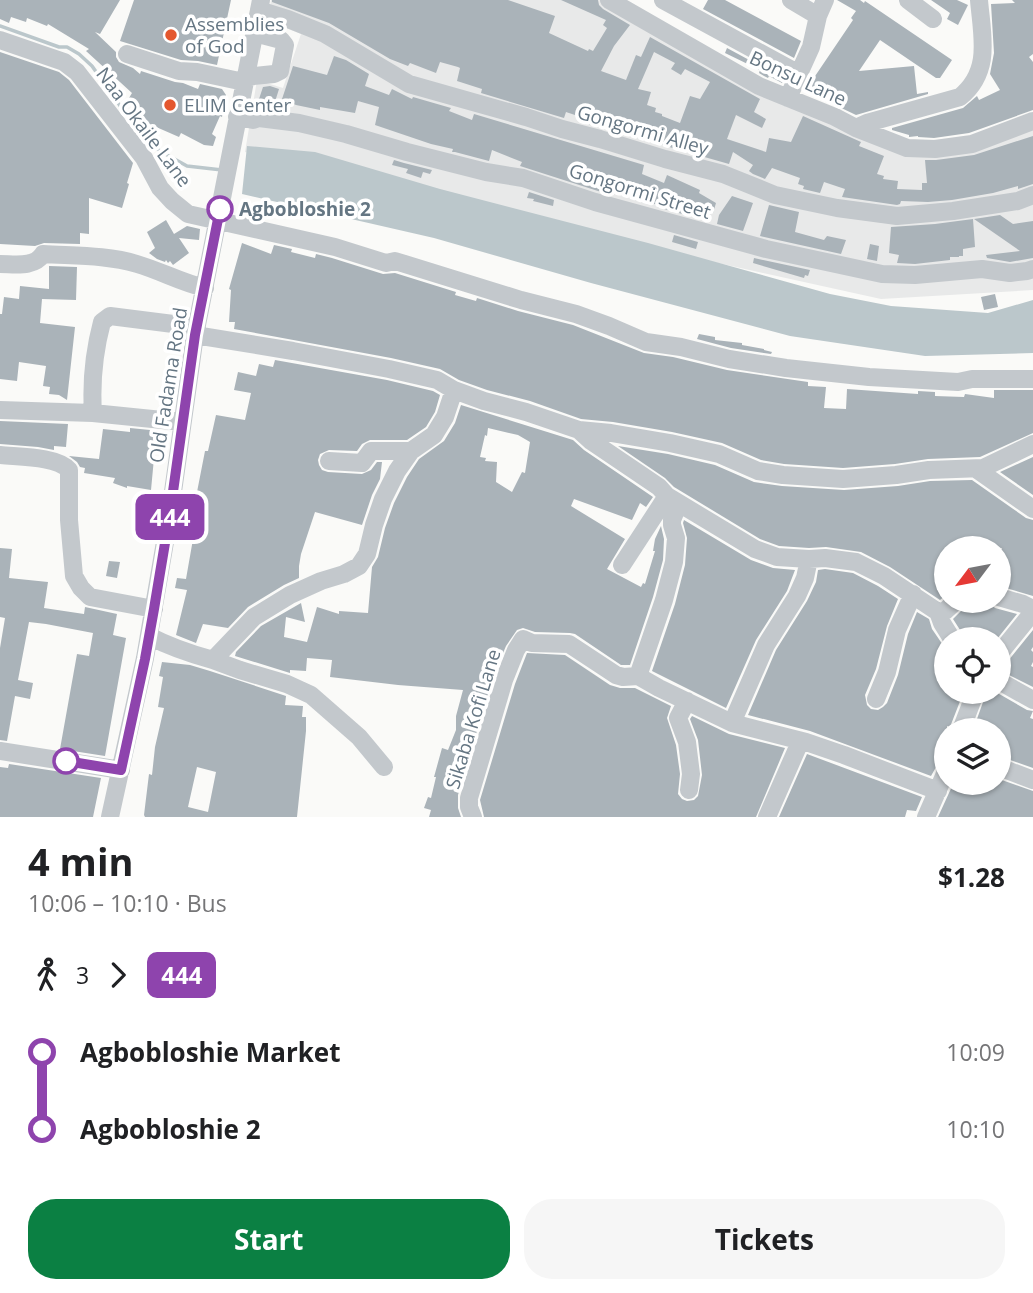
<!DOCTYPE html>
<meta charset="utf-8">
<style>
body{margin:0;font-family:"Open Sans",sans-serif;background:#f6f6f6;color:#202124;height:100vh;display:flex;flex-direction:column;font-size:26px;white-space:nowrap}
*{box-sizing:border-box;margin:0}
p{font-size:23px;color:#757577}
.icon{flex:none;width:38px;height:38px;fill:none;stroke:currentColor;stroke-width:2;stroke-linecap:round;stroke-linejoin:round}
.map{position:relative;height:817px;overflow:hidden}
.details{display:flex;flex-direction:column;background:#fff;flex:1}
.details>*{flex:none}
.badge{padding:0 14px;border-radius:10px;font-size:24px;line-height:46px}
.needle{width:46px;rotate:238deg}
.fabs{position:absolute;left:934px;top:536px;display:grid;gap:14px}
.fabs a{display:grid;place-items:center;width:77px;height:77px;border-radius:50%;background:#fff;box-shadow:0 2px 5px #0004;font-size:35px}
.map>.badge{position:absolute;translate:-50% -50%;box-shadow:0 0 0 4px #fff}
.legs{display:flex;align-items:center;gap:10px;height:77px;padding:0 28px;font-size:23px}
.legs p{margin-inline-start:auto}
.headline{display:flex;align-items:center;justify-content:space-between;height:119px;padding:0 28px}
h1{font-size:38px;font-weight:700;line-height:52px}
.primary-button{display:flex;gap:14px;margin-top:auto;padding:14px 28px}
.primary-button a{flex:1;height:80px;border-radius:28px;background:#0b8043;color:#fff;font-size:28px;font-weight:700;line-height:80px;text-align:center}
.primary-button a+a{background:#f6f6f6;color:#202124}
ul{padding:0 28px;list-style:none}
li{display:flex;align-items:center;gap:24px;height:77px;font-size:26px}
li i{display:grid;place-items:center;width:10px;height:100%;margin:0 9px;background:currentColor}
li i::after{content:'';width:18px;height:18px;margin:-9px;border:5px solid;border-radius:50%;background:#fff}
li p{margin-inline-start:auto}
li:first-child i{background:linear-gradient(#0000 50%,currentColor 0)}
li:last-child i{background:linear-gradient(currentColor 50%,#0000 0)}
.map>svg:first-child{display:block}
</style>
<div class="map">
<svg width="1033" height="817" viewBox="0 0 1033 817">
<rect width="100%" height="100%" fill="#fafaf8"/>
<!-- built -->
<path fill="#e8e9e9" d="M271,0H610L836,119L908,144L979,143L1033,124V290L881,299L673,253L451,195L245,152L257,80L283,88L301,34L268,21Z"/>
<!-- water -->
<path fill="#bbc7cb" d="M247,146L315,152L440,189L648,243L830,294L891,306L988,313L1033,300V353L925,356L790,336L591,283L434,238L242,194Z"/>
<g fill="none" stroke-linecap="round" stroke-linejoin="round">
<!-- stream -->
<path stroke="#bbc7cb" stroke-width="3.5" d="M0,26L59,47H67L79,54L92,66L140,134L160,151L187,166L222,170"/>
</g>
<!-- building -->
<path fill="#aab3b9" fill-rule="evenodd" d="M0,0H120L100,34L95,32L116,52V57L119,62L133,68L140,74L141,71L175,82L183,83L198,89L200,84L222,89L226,95L222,117L220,116L212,134L216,137L213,146L204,145L181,133L179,137L147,123L129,98L132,93L86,51L89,49L48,24L47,26L27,18L26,22L11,17L9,23L0,19Z
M134,0H231L217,65L198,61L181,60L120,41Z
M272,0H508L555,16L549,33L588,51L589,49L593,51L607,28L603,25L606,20L561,0H598L599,5L603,9L630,25L614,46L601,71L626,80L636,55L641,57L650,37L760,99L754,112L766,119L762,128L736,115L727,139L766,152L769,138L791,142L803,116L861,142L859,146L884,156L877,174L884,176L883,179L898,181L897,189L922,190V183H927L925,160H936L974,155L1033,136V184L1018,189V186L993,193L952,200L928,202L901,201L900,204L897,205L842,197L845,189L824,182L820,193L803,189L804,186L798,184L800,178L772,168L765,179L753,174L749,171L753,165L733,152L729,164L585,123L587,119L566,112L564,118L481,93L482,89L457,81L460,68L458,67L440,62L436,73L410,63L408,66L390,59L329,23L272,2ZM654,52L675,63L671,69L681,75L685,69L710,82L700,99L690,96L680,123L662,116V114L655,112L656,108L647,105L651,92L638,89Z
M708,0H725L801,41L794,58L703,9Z
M837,0H860L864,3L865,1L952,60L940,78H936L880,40L859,71L914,66L917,94L928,92V94L856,115L833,104L836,98L809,85L853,20L851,18L856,11Z
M931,0H957L968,5L958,25L947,19L950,13Z
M1012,0H1033V54L1029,57L1033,62V110L969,133L934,138L918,137V136L909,137V135L892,130V128L963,108L977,96L979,100L1000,90L990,74L994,53L991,4L1015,3Z
M727,48L784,79L782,83L769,76L768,78L764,76L759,73L760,70L725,53Z
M0,52L59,72L69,80L133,163L127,183L129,184L122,208L89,198V234L80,233V244L44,243L35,246L0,244Z
M334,56L346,60L369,74L365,86L389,95L392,89L412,99L413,97L451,108L449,111L472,120L474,114L644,165L642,174L664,183L667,175L700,190L699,193L716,203L713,213L694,202L691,210L689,209L686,215L657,207V205L652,203L654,199L628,189L626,195L611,191L610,194L598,191L520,166L522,162L492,150L489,161L455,152H452L453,149L431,144L375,125L379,107L358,101L355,113L320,107V110L296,105L282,99L293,66L327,75Z
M270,86L279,89L274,105L259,99L263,87Z
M394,160L404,163L432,170L430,174L423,172L421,178L406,173L408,169L392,165Z
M529,192L554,200L553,206L533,201L534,199L527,198Z
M732,196L753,203L743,231L717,224L719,215Z
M769,205L799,212L795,232L824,240L827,236L846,240L841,254L760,236Z
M1000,215L1013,224L1033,221V258L1010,262L987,258L986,255L1020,251L974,219Z
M973,219L975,247L963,249V256H959V257H950V260L915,264L897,263L899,255L889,253L891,227L935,224Z
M166,220L174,234L187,226L200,229L199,240L179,238L189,253L173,265L170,261L168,263L166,260L165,262L157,259L149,253L155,248L147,232Z
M674,235L698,242L696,249L672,242Z
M242,243L271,254L274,245L292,249L291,252L315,258L316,254L332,258L383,274L395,273L456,292L455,295L476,301L477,298L518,311L573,325L644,353L673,357L727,370L808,382V386L826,387L824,408L846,409L847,389L918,394V391L935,392V396L964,397L965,394L994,398V390H1033V433L980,457L928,459L895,464L843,468L784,464L761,460L722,443L672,432L613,422L581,419L530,401L487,390L459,380L440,369L391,358L234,329L235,322H229L231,290L229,289Z
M870,244L879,246L877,261L867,259Z
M754,258L810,270L808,276L805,275L804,278L753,263Z
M49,266L77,267L76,300L42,299L40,323L75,327L67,400L59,395L49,394L50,387L43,386L46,366L19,362L17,381L0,379V314H2L4,297L19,299L20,286L49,289Z
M995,294L998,307L984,310L981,297Z
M699,334L715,337V340L742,343V345L764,349V350L772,352L771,354L731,348L697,339Z
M275,360L387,380L433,391L440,395L435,412L426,427L407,440H370L362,444L357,451L329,450L320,454L318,460L319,465L322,470L328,472L362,474L371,470L377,462H382L380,479L372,495L362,525L315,512L301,554L299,566V578L284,585L248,607L228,628L203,624L196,643L176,635L187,590L175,588L177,578L186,579L199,505L200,493L197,492L205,451H208L216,415L245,420L251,393L234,390L238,372L256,376L259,364L273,367Z
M461,405L573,440L584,450L653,497L646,507L640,503L632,520L574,499L571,506L625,539L607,569L641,587L643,583L645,584L655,551H653L655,539L661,526L664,539L663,560L653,597L630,665H621L575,634L570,633L535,632L523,628L517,630L506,646L493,677L458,795V808L461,817H429L431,810L424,808L428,797L431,798L436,777H434L442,748L448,750L456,730V716L463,690L398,685L330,677L332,660L307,658L306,671L290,670V673L235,656L236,652L261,626L301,603L305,622L286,617L284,637L307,642L317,607L339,614V611L368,613L372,567L378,557L385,528L394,503L407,477L419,459L444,441L455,423ZM488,428L518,435L530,442L525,473L522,472L512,492L496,482L497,462L485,461L486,458L480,457L485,435L487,436Z
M0,421L68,424L66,447L54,446V450L38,447L0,444Z
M130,428L160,431V438L156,437L151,490L127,486V488L113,483L115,478L84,473L85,468L80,467L77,462L69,456L99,459L103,429L130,432Z
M618,446L668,454L715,465L754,482L782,486L844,490L898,486L930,481L972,480L1026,518L1033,520V596L999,586V555L1002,548H947V594L940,600L890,567L861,552L826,547L809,548L779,546L760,539L674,487L665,478Z
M1033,457V495L1000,472Z
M684,520L751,560L773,568L795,570L787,591L756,640L726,708L652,671L675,604L685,565L687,538L683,523Z
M0,548L12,549L9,578L48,582L44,608L84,614L85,607L117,614L113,635L126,638L105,756L60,749L77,654L89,656L93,633L46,624L29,622L18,680L33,683L30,699L15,696L7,741L0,740V648L5,618L0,617Z
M109,561L120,562L117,578L106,576Z
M825,569L853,573L878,586L898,599L887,626L876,669L865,695L867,705L871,709L878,710L883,707L887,703L898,675L908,634L917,612L929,619L932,629L945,648L941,652L947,655V691H964L950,727L947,726V758L940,760L931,776L810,731L748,715L776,650L807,601L816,582L818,570Z
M987,600L995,608L1017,614L997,639H972L967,635L963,639L962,633L953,619L961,611L973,609L978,602L987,604Z
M1033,630V647L1031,650L1033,652V662L1031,666L1033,667V687L999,670V665L1008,661Z
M527,653L565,655L610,685L620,688H635L671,706L667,718L676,745L680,774L678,794L682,799L687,801L694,800L698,796L702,775L698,740L690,719L692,716L729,734L785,748L756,817H484L480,800L515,684Z
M162,662L190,665L210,671L283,695L286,696L285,705L303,706L302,717H306V731L297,817H145L144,815L149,774L152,775L155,747L164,708L158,707L163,677L159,676ZM197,767L216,772L208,812L188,807Z
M987,691H994L1027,710L1033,711L1030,718L1033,719V768L999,756V730H973Z
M807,754L922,797L916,811L907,810L905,817H779Z
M9,764L101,778L93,817H0V767L8,768Z
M999,779L1033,791V817H938L954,782H999Z"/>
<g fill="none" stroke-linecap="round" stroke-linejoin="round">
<!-- minor -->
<path stroke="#c3c8cc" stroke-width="18" d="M609,0L759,86L835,117L856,128L907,148L935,149L972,144L1033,121
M663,0L799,74
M791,0L818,16
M908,0L933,19
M259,10L288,19L325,34L409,84L526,117L562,129L600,139L665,159L723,174L775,195L837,208L897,216L953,211L1018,201L1033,195
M0,40L64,62L77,72L144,158L160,188L172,201L188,214L335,247L386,263L395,261L521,300L576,314L609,326L646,342L681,347L729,359L786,368L869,377L958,382L972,379H1033
M127,54L179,71L197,72L244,82
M245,77L274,74L280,71L285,45L281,40L254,33
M788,98L811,47L818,16L825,0
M237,117L253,120L259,118L299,123L346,134L407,152L486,172L523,178L595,202L766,249L882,274L915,275L982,269L1010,273L1027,271L1033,269
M856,128L867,123L960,97C992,71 982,36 979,0
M0,264C15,264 34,268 43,254C75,256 107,255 137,264C161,271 182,283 205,288
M195,335L293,351L389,369L437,380L454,390L484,401L526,412L579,430L611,433L670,443L719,454L758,471L783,475L843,479L896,475L929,470L983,468L1033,444
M0,410L93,413L182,422
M93,413C91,382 94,352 102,322L110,316L197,327
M579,430L591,441L659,487L667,496L755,549L777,557L809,559L825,558L856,562L884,576L938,612L942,623L952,639
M0,455C18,457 57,456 69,470V520L74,576L81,588L90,597L154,609
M329,461L362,463L371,451H411
M976,469L1033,509
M622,565L667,496
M999,597L1023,604L1033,609
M938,612L945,611L957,600H967
M149,636C170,647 191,654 213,660L254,617L290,595L321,581L344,574L359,566L367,554L374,525L383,499L397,471L411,451L434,435L445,417L454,390
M999,654L1033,612
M213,660L240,670L287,684L311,695L359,737L384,767
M638,676L664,600L674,562L676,538L672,525V520L679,503
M999,681L1033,700
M876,699L887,672L897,630L913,594
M687,701L678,718L687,742L691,774L689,790
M732,723L766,645L797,596L805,578L809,559
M961,730L976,691
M0,751L121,770
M999,767L1033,780
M110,817L145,658L170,513L195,335L261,0
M473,817L469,807V798L504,680L516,650L523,639L532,643L569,644L616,675L623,677L638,676L659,688L732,723L806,742L844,755L938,791
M767,817L800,742
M926,817L947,769"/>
</g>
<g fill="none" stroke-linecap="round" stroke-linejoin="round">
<!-- line-1 casing -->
<g stroke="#fff" stroke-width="16">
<path id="line-1" d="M66,761L121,770L145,659L154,609L170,513L195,335L220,209"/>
</g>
<!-- line-1 -->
<use href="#line-1" stroke="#8e44ad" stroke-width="10"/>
</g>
<!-- markers -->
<g fill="#e4572e" stroke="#fff" stroke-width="2.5">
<circle cx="171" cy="35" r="7"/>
<circle cx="170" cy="105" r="7"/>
</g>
<g fill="#fff" stroke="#8e44ad" stroke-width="3.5">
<circle cx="220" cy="209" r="12"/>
<circle cx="66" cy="761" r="12"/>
</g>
<g text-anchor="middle" stroke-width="7" stroke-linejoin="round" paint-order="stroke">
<!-- poi labels -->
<g font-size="19" fill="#657683" stroke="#fff" text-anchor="start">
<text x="185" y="31">Assemblies<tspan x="185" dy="22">of God</tspan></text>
<text x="184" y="112">ELIM Center</text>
</g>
<!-- street labels -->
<g font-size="19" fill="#657683" stroke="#fff">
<text transform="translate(798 78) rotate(25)" y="7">Bonsu Lane</text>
<text transform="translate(144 127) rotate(53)" y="7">Naa Okaile Lane</text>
<text transform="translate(643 130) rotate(16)" y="7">Gongormi Alley</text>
<text transform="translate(640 191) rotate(17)" y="7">Gongormi Street</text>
<text transform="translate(168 385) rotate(-81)" y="7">Old Fadama Road</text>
<text transform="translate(473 719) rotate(-73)" y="7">Sikaba Kofi Lane</text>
</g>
<!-- stop labels -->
<g font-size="19" font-weight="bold" fill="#657683" stroke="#fff" text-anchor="start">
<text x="239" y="216">Agbobloshie 2</text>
</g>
</g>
</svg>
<div class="fabs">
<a><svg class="needle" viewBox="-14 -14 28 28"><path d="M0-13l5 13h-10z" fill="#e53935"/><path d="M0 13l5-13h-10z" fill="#757577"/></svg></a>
<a><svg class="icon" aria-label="locate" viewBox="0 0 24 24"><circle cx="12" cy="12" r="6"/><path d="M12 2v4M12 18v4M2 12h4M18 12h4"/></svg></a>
<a><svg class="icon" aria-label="layers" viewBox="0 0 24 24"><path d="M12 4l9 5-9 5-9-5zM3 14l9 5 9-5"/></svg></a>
</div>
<b class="badge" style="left:170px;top:517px;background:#8e44ad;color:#fff">444</b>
</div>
<section class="details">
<div class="headline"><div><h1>4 min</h1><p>10:06 – 10:10 · Bus</p></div><b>$1.28</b></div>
<div class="legs"><svg class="icon" aria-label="walk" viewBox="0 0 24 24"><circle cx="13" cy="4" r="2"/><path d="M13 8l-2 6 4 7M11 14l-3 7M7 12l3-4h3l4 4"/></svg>3<svg class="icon" aria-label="forward" viewBox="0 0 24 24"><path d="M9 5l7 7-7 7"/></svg><b class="badge" style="background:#8e44ad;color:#fff">444</b></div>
<ul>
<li><i style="color:#8e44ad"></i><b>Agbobloshie Market</b><p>10:09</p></li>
<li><i style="color:#8e44ad"></i><b>Agbobloshie 2</b><p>10:10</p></li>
</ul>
<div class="primary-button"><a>Start</a><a>Tickets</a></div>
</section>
